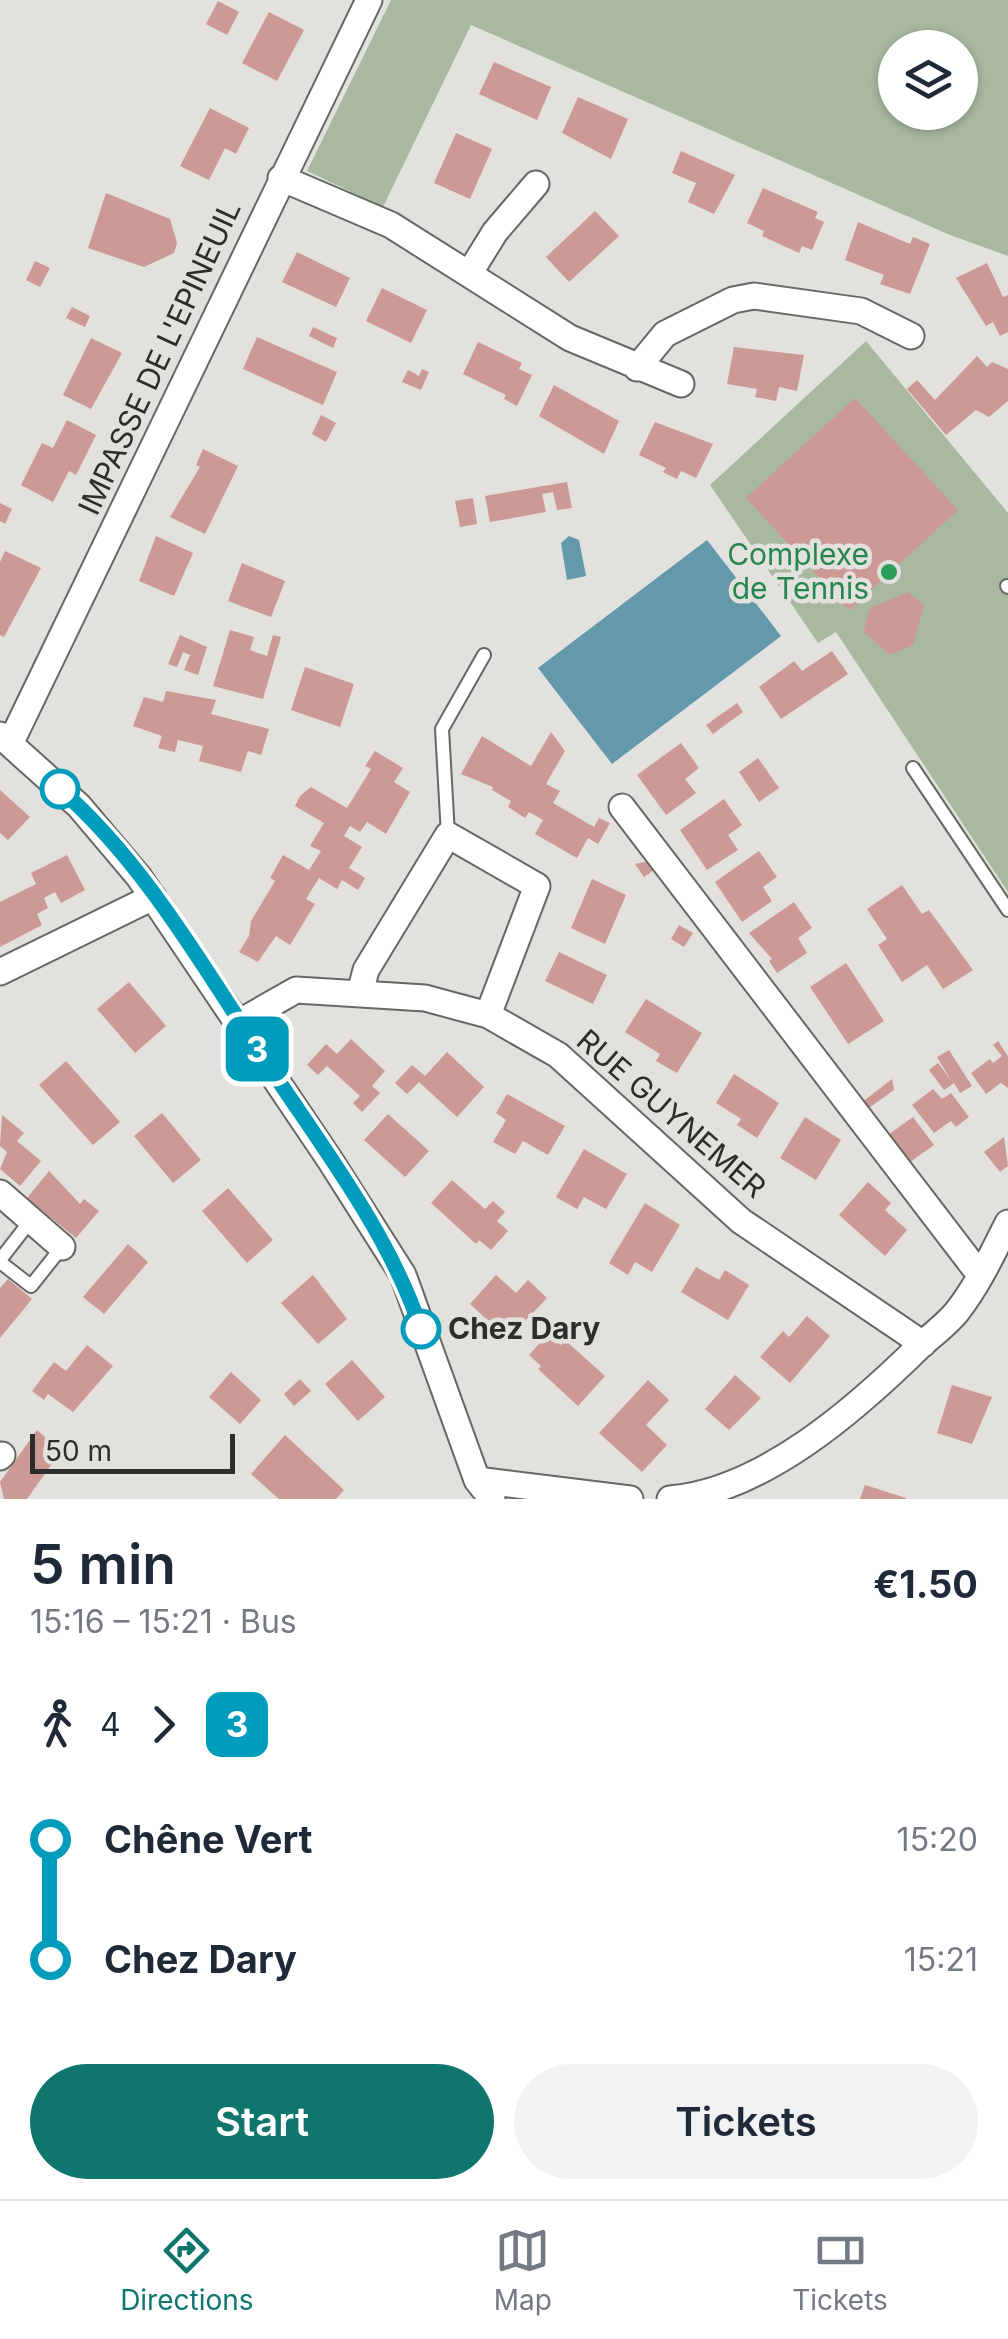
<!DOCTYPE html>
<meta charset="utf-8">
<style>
body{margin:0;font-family:Inter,sans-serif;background:#f2f2f3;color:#1f2937;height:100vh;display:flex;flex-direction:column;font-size:38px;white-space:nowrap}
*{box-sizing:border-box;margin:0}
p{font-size:32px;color:#747a83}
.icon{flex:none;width:55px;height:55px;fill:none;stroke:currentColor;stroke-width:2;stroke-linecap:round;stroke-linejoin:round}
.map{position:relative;height:1499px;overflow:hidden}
.side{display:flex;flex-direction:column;background:#fff;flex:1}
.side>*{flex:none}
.badge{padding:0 20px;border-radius:15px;font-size:35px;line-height:65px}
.tools{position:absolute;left:878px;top:30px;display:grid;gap:20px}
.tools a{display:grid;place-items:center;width:100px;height:100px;border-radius:50%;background:#fff;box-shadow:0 2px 8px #0004;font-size:50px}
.scale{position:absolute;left:30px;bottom:25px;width:205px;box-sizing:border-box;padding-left:10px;border:5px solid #2d2d2c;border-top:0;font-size:28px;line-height:35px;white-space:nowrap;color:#2d2d2c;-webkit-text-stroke:8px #e2e1de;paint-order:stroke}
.map>.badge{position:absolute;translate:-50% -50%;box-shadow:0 0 0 5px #fff}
.legs{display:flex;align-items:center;gap:15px;height:110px;padding:0 30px;font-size:32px}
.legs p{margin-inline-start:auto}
.head{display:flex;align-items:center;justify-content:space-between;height:170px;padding:0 30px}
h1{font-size:55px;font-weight:600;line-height:75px}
.action{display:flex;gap:20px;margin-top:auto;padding:20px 30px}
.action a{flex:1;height:115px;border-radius:60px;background:#0f766e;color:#fff;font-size:40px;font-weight:600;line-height:115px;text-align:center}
.action a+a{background:#f2f2f3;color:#1f2937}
ul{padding:0 30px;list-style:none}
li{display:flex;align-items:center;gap:35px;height:120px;font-size:38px}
li i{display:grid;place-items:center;width:15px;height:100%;margin:0 12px;background:currentColor}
li i::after{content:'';width:25px;height:25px;margin:-12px;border:8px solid;border-radius:50%;background:#fff}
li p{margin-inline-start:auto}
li:first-child i{background:linear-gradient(#0000 50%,currentColor 0)}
li:last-child i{background:linear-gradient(currentColor 50%,#0000 0)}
.menu{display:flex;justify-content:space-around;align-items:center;height:140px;border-top:2px solid #e0e1e3;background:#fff;font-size:28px;color:#747a83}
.menu a{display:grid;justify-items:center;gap:5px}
.menu .active{color:#0f766e}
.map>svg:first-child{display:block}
</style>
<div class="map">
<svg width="1008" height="1499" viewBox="0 0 1008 1499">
<rect width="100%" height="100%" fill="#e2e1de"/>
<!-- green -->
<path fill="#a8b9a0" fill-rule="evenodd" d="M391,0H1008V256L950,235L471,25L383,207L307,171ZM895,48H960V112H895Z
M866,341L1008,513V892L836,632L818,643L710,485Z"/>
<!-- water -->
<path fill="#6399ab" d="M569,536L579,540L586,576L567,580L561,543Z
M707,540L781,636L612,764L538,668Z"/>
<!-- building -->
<path fill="#cd9994" d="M218,1L239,12L227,35L206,24Z
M269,12L304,30L277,81L242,63Z
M494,62L551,87L537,120L479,94Z
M578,97L628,119L611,159L562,133Z
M210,108L249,128L236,154L225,148L209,180L180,166Z
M456,133L492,149L470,199L434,183Z
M681,151L735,175L714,214L688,202L696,183L672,173Z
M763,188L818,212L815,218L824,222L812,250L802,246L799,253L762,236L764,231L747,223Z
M106,193L170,219L177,243L174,253L144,267L88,248Z
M595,211L619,236L569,282L546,257Z
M858,222L910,244L913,237L930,244L910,294L880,284L884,275L845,260Z
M297,252L350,278L336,307L282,282Z
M35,261L50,268L40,287L26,280Z
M987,263L1003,297L1008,295V332L1000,336L993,322L986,326L956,278Z
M382,288L427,310L411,343L366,321Z
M72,307L90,316L85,327L66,318Z
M313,327L337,338L333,348L309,336Z
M257,337L337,372L323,405L243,369Z
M91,338L122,353L91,409L63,395Z
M478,342L522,363L519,369L532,375L517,406L504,399L506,395L463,374Z
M734,347L804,355L797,391L779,387L776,401L755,397L757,389L727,384Z
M977,356L987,367L992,362L1008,369V401L989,417L976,410L946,435L907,389L917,380L935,400Z
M422,369L429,372L421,390L402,382L408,370L419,376Z
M554,385L619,421L604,454L539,416Z
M855,398L958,510L849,610L746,498Z
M321,415L336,423L326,442L312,434Z
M67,420L96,435L76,475L69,471L53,502L21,485L42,443L53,448Z
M655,422L713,444L696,478L681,471L677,479L663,472L666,468L639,455Z
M203,449L238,466L205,534L170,517L200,467L196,465Z
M567,482L572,508L557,510L553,492L542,494L546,512L490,522L485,496Z
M473,498L477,524L460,527L455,501Z
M0,503L12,509L5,524L0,521Z
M156,536L193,553L174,596L139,581Z
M5,551L41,568L4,637L0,635V562Z
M242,563L285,581L271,617L228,601Z
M908,592L924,605L913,645L890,655L864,632L866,619L870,608Z
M230,630L254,637L250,650L267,656L273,635L281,637L263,699L213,686Z
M180,635L207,647L198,675L184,670L190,655L183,652L177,667L168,664Z
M832,651L848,674L781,719L759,687L794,661L802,671Z
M305,667L354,684L340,727L291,710Z
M166,691L216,700L211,714L269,729L261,755L248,751L241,772L199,761L203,746L178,740L175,752L158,748L162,736L133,726L144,697L163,702Z
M737,703L743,712L713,734L706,725Z
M551,732L565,751L546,784L560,791L553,803L594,827L599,818L610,823L598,844L588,838L577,858L535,834L543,820L529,812L525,818L508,807L511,801L492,790L493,787L461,774L482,736L531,766Z
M681,743L699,768L685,779L696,793L666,815L637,775Z
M375,751L403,768L394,782L410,792L386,834L367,822L360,832L350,826L344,836L362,847L349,868L365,878L358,890L342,880L337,889L319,878L306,899L315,904L290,945L276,936L258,962L239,952L249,936L251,921L275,881L270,878L283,855L309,870L321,851L310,846L324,823L295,806L300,796L311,787L347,808L371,769L365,766Z
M758,758L779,788L759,802L739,772Z
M0,790L30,817L8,840L0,833Z
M724,799L742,825L728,835L738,850L707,870L680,830Z
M759,851L777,877L763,887L772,901L742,922L715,882Z
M67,855L85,890L61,903L55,892L44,898L48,908L37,914L42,925L0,947V902L36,884L31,873Z
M649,861L655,869L644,877L635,864Z
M592,879L626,895L605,944L571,928Z
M902,885L922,914L929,910L973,970L943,989L927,965L902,982L878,945L887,939L867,909Z
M794,902L812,928L798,938L807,953L777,973L769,961L772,959L749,933Z
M679,925L693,933L684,947L671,939Z
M559,952L607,975L593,1004L545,981Z
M846,963L884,1021L848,1044L810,987Z
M129,982L166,1026L135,1053L97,1009Z
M646,999L702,1033L677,1073L656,1061L660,1054L625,1032Z
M351,1039L385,1071L372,1086L380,1093L362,1112L353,1103L360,1096L327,1066L318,1075L307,1065L326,1044L337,1054Z
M998,1041L1008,1056V1088L1001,1083L986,1094L971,1073L990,1059L993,1063L1002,1056L993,1045Z
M949,1050L972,1086L960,1093L954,1083L944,1090L929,1070L938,1063L951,1080L937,1057Z
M447,1052L484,1087L457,1117L419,1082L407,1094L395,1083L412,1065L425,1076Z
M66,1061L120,1122L93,1145L39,1085Z
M734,1074L779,1103L757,1138L737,1125L741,1119L716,1103Z
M892,1079L894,1090L866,1110L861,1103Z
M933,1089L942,1099L951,1093L969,1117L956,1127L951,1121L934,1133L912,1105Z
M507,1094L565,1126L548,1155L523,1141L515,1154L493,1142L506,1120L496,1113Z
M162,1113L201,1160L173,1183L134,1136Z
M388,1114L429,1151L405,1177L364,1140Z
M2,1115L24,1133L17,1141L41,1161L20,1186L0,1169L7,1152L0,1146Z
M805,1117L841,1140L816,1180L780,1158Z
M913,1117L934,1145L906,1165L885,1137Z
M1004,1137L1008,1166L1000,1172L984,1152Z
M584,1149L627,1174L606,1209L584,1197L577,1209L556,1197Z
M49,1171L80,1204L84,1199L99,1211L76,1238L27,1198Z
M452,1180L485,1209L493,1201L505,1212L497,1221L508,1231L491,1250L479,1240L476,1244L431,1203Z
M868,1182L891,1203L885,1210L907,1230L885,1256L839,1215Z
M228,1188L273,1240L247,1263L202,1211Z
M645,1203L680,1225L652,1272L635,1262L628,1275L609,1263Z
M128,1244L148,1262L104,1314L83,1297Z
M696,1267L719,1280L725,1270L749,1285L728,1320L681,1292Z
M313,1275L347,1319L318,1344L281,1303Z
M496,1275L516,1293L528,1280L547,1298L508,1339L470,1304Z
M8,1279L32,1299L0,1338V1288Z
M807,1316L830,1336L790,1383L760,1357L783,1331L789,1337Z
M549,1333L561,1345L565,1340L605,1376L578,1406L538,1369L541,1366L529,1355Z
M87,1345L113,1366L73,1412L48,1394L44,1400L32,1391L54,1362L66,1371Z
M352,1360L385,1397L358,1421L325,1384Z
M231,1372L261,1400L240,1424L209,1397Z
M735,1375L761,1398L729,1430L705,1409Z
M300,1379L311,1391L294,1406L284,1394Z
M648,1380L669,1400L646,1425L667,1445L642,1472L599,1433Z
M952,1385L992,1397L972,1444L937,1433Z
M37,1430L61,1451L27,1499H4L0,1482Z
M285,1435L344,1490L336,1499H279L251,1474Z
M865,1485L906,1498V1499H860Z"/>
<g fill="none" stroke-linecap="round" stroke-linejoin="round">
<!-- lane casing -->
<g stroke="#676764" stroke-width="16">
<path id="lane" d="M1007,586L1008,587
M913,768L1008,910
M448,835L442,729L484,655
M0,1260L31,1220
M0,1262L31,1286L62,1247"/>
</g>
<!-- street casing -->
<g stroke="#676764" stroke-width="29">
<path id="street" d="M281,178L391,225L570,338L681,384
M469,274L495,232L536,184
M637,368L665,334L733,300L754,296L861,311L911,336
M0,735L79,806L139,877L330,1160L403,1275L477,1480L492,1499
M10,744L369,0
M622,807L980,1275
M0,972L153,897
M360,993L366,970L448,835L537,886L488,1015
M240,1022L296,990L425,998L488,1015L558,1055L741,1221L923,1344
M0,1193L62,1247
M0,1457L2,1455
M477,1480L630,1499
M670,1499C763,1491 856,1409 920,1346C933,1334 949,1323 959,1309C979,1283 993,1252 1008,1223"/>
</g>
<!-- lane -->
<use href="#lane" stroke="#fff" stroke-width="12"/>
<!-- street -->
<use href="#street" stroke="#fff" stroke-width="25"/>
</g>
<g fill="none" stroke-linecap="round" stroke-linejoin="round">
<!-- line-1 casing -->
<g stroke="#fff" stroke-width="22">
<path id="line-1" d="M60,789C146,864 207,973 270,1068C325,1151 389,1234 421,1329"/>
</g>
<!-- line-1 -->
<use href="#line-1" stroke="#009cbb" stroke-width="15"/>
</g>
<!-- markers -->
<circle fill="#2e9e5b" stroke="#e2e1de" stroke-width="4" cx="889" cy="572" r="10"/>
<g fill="#fff" stroke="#009cbb" stroke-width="5">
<circle cx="60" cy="789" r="18"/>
<circle cx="421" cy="1329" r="18"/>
</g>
<g text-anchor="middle" stroke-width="9" stroke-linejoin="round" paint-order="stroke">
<!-- street labels -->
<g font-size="30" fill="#2d2d2c" stroke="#e2e1de">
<text transform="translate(160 358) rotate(-65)" y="10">IMPASSE DE L'EPINEUIL</text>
<text transform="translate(671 1114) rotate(41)" y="10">RUE GUYNEMER</text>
</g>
<!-- leisure labels -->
<g font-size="30" fill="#27864d" stroke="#e2e1de" text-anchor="end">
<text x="869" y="565">Complexe<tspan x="869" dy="34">de Tennis</tspan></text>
</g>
<!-- stop labels -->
<g font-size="30" font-weight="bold" fill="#2d2d2c" stroke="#e2e1de" text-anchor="start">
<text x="448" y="1339">Chez Dary</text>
</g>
</g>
</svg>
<div class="tools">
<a><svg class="icon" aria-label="layers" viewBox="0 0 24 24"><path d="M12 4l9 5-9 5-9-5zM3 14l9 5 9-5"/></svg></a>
</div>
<div class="scale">50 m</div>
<b class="badge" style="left:257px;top:1049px;background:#009cbb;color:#fff">3</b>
</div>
<section class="side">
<div class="head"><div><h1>5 min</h1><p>15:16 – 15:21 · Bus</p></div><b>€1.50</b></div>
<div class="legs"><svg class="icon" aria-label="walk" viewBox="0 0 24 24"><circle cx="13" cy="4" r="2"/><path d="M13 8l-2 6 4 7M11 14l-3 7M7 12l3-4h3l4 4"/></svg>4<svg class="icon" aria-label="forward" viewBox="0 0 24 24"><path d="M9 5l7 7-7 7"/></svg><b class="badge" style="background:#009cbb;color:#fff">3</b></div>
<ul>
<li><i style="color:#009cbb"></i><b>Chêne Vert</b><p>15:20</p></li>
<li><i style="color:#009cbb"></i><b>Chez Dary</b><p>15:21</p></li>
</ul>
<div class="action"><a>Start</a><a>Tickets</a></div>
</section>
<nav class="menu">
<a class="active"><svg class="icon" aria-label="directions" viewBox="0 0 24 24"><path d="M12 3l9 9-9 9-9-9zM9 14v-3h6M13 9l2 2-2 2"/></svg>Directions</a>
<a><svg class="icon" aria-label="map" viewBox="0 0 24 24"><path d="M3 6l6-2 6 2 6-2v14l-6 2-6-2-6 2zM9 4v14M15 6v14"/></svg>Map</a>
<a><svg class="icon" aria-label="tickets" viewBox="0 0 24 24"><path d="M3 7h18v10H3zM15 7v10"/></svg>Tickets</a>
</nav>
